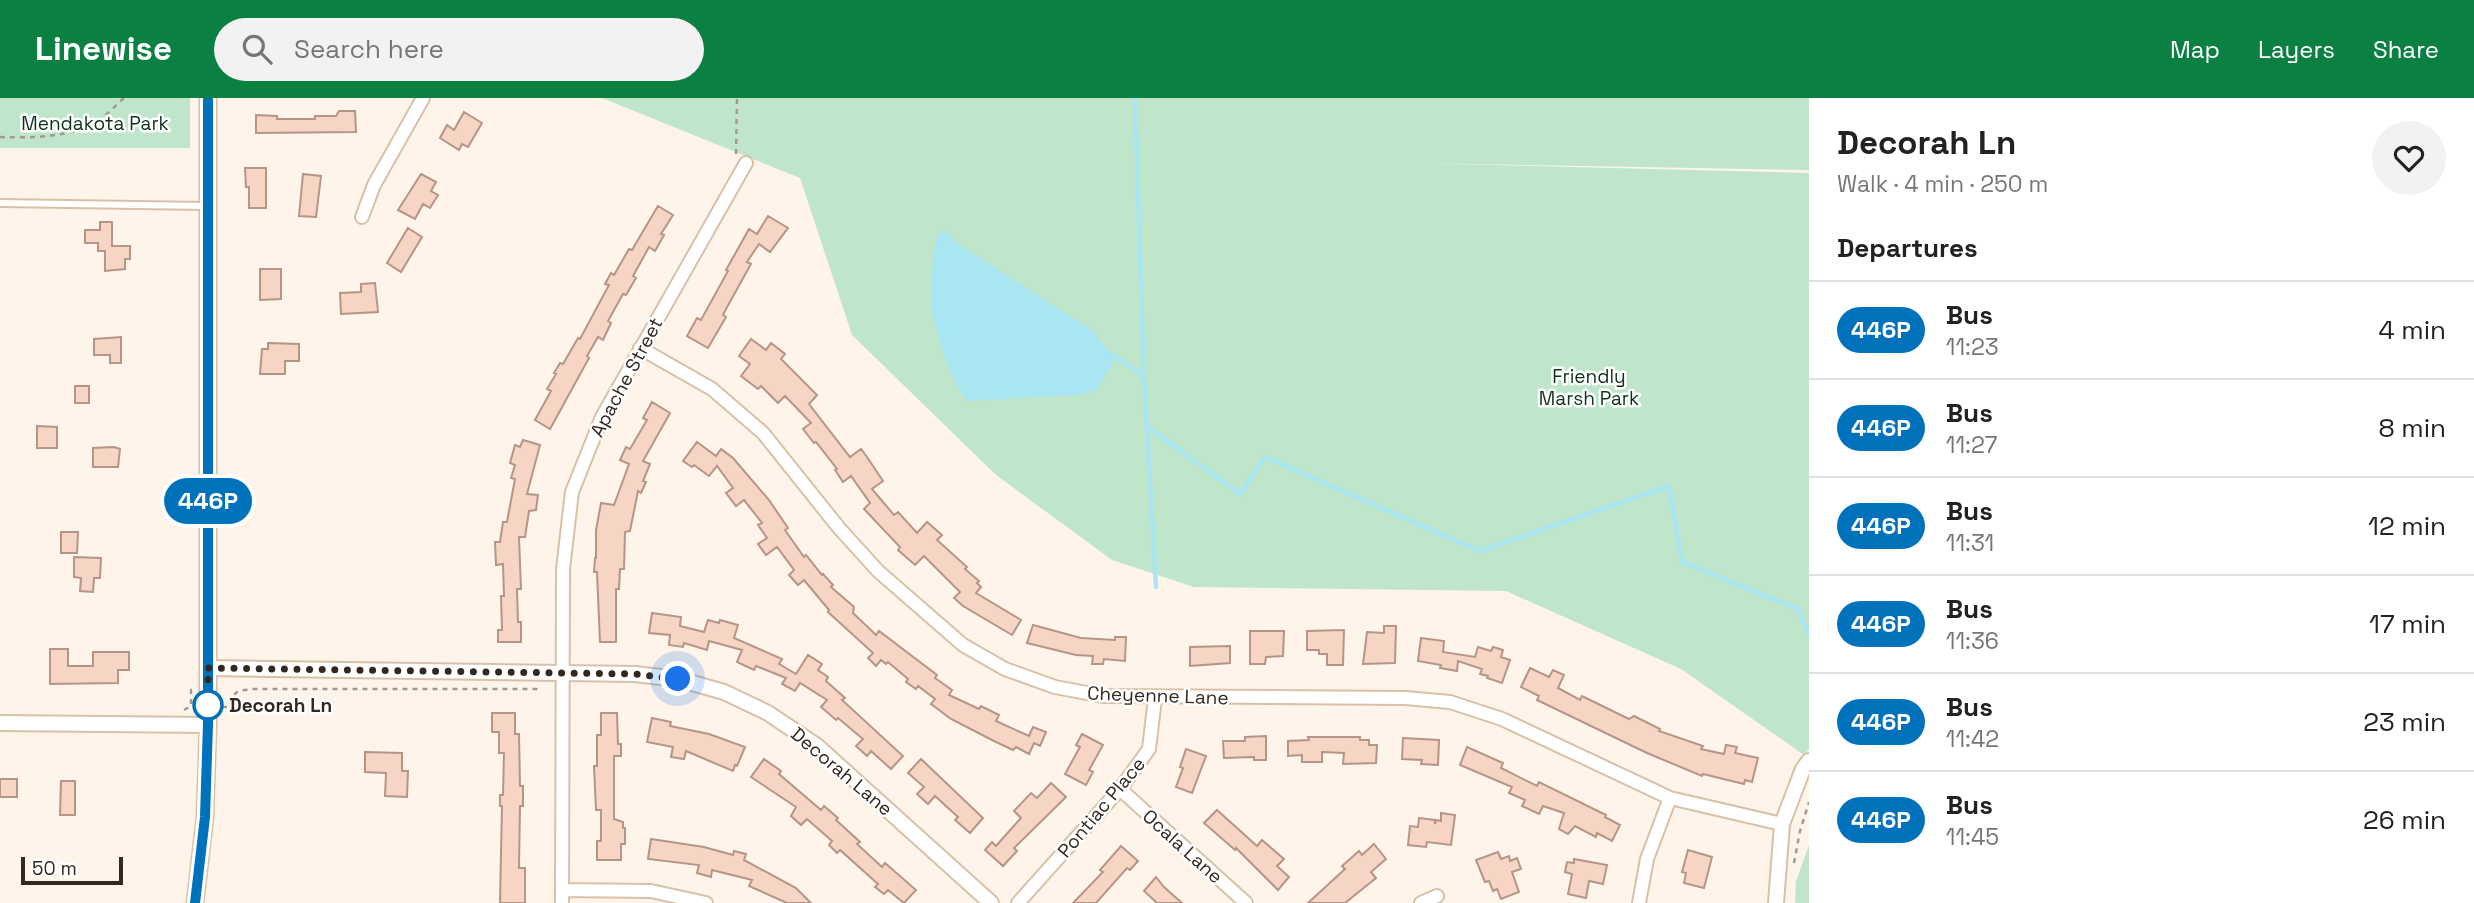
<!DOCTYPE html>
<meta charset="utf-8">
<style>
body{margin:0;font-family:"Space Grotesk",sans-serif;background:#f2f2f2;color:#222;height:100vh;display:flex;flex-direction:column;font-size:26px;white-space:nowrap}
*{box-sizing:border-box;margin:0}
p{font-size:23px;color:#767676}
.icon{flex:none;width:38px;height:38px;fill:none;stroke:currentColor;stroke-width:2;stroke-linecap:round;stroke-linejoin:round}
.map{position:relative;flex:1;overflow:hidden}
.panel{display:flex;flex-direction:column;background:#fff;width:665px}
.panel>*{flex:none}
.badge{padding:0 14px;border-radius:23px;font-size:24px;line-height:46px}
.scale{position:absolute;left:21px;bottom:18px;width:102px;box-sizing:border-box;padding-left:7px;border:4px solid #32281f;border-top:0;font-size:19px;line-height:24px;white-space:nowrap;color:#32281f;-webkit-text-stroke:5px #fff;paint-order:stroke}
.you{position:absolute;width:35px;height:35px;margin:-18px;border:5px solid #fff;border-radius:50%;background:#1a73e8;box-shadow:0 0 0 10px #1a73e833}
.map>.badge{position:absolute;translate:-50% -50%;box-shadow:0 0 0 4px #fff}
h2{padding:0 28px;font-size:26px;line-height:63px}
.round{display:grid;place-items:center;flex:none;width:74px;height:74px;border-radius:37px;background:#f2f2f2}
.summary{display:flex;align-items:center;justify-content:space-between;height:119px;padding:0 28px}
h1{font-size:33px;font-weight:600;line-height:52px}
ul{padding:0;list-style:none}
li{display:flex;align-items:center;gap:21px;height:98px;padding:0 28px;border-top:2px solid #e0e0e0}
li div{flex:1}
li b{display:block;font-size:26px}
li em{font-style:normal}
li .badge{min-width:77px;font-weight:700;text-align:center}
header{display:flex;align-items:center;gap:42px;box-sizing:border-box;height:98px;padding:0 35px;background:#0b8043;color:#fff}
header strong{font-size:33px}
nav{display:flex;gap:38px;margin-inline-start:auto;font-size:24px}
.search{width:490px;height:63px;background:#f2f2f2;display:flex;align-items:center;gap:18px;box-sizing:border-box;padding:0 24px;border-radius:38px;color:#767676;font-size:26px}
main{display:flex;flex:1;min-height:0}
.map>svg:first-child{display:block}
</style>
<header>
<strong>Linewise</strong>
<div class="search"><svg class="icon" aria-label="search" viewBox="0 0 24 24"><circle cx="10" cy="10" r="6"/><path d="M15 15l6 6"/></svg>Search here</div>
<nav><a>Map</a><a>Layers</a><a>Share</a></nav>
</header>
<main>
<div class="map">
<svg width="1809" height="805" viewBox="0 0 1809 805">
<rect width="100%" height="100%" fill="#fef4e9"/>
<!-- green -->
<path fill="#bfe6cb" d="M0,0H190V50H0Z
M602,0H1809V72L1414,65L1809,75V651L1804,657L1681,571L1506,493L1194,489L1112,462L996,377L852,237L800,80Z
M1809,747V805H1795L1796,783Z"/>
<!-- water -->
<path fill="#a9e6f1" d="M940,133H946L957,145L1093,233L1112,257L1113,264L1096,293L1080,297L968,303C952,289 938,240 933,218C930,201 931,147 940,133Z"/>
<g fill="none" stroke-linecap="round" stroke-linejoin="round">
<!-- stream -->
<path stroke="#a9e6f1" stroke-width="4.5" d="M1135,0L1144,278L1156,489
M1111,256L1143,277
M1148,329L1240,396L1265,359L1480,453L1669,388L1682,464L1798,511L1809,537"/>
</g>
<!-- building -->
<path fill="#f6d5c5" stroke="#b59586" stroke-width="2" d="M339,13H355L356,34L256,35V17L277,18V21H315V18H336Z
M464,14L482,25L468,49L462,46L459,52L440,40L447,27L454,32Z
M245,70H266V110H249V89H246Z
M303,76L321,78L316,119L299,118Z
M421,76L436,84L431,93L438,97L430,110L423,106L415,121L398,112Z
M658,108L673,117L661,136L664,137L655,153L649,149L633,178L636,180L626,197L623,196L608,223L611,225L603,242L598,239L587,258L589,260L550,331L535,322L551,293L547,291L556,276L554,275L560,265L563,266L578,240L580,241L609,187L605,186L611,175L614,177L629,151L632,152Z
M768,118L788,130L770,154L759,146L747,164L751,166L726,211L723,217L726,219L708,250L687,238L697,220L701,222L728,173L726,172L749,131L757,136Z
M100,124H112V148H130V161H125V171L105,173V153H98V145H85V132H100Z
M408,130L422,139L401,174L387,165Z
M260,171H281V201L260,202Z
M375,185L378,214L341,216L340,195L361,194V186Z
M121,239V265H110V257H94V241Z
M751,241L766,252L771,245L785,256L781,261L817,297L809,306L850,359L861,351L867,359L883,383L872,391L894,417L898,414L917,435L927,424L942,437L937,442L967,469L965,471L979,483L977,485L981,489L976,495L1021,522L1012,537L963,508L954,500L960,494L924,458L915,467L898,452L900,449L864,411L870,405L851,378L843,384L835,372L837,371L816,344L814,345L803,331L811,325L785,298L778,305L761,288L758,291L741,278L750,266L739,258Z
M268,245L299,246V263H285V276H260L262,251H268Z
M75,288H89V305H75Z
M652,304L670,315L643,363L650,366L643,383L646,384L641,395L638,393L630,433L625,434L624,471H620L619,491H616V544H600L597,474H594L595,460H596V432L601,405L614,407L629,366L620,362L626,349L630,351L647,322L643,320Z
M37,328L57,329V350H37Z
M523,342L540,347L527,396L538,397L536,412L529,413L525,439H519L521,491H517L518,524H521V544H498V532H502L501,498H504L503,466L496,467L495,444H500L503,424H507L515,381L511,380L515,367L510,365L515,347L520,349Z
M697,344L716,358L721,351L733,360L769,402L788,430L785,432L804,459L806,457L822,477L823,476L833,487L831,489L854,509L853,515L876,537L879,533L937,577L935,580L952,592L949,597L979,611L981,608L999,617L996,623L1029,638L1033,629L1046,634L1040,648L1034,645L1029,656L1016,649L1013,652L994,643L951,621L931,606L935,601L918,588L916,591L906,584L908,581L888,564L886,566L881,562L876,568L868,560L873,555L828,514L829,512L804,482L798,487L789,477L794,472L777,449L766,457L758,446L767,440L758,427L762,425L744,402L736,408L726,395L733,390L717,368L709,378L694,367L692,369L683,363Z
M114,349L120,351L118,369H93V350Z
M61,434H78L77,455H61Z
M74,459L101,460L100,480H94L93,494L80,493L81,480L74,479Z
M652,515L681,519L680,528L704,534L708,522L719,525L720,522L738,527L734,540L782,561L779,566L796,576L808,557L822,566L818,572L828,579L826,583L845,600L842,602L903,658L891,671L871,653L867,658L856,648L863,641L838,620L836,622L821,609L827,602L800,585L795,593L782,586L786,580L756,568L754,572L737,564L742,552L709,543L707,552L684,545L683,549L669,547L670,537L649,535Z
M1033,527L1081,540L1115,542V539H1126L1125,563L1104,561L1103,566H1092L1093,558L1076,557L1027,545Z
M1384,528H1396L1395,565L1363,566L1367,534L1384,535Z
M1344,532L1343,567H1327V556H1319V552H1307V533Z
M1250,533H1284L1283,558L1266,559L1265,566H1250Z
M1421,540L1444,543L1443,554L1475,559L1478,549L1491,553L1493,549L1503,552L1501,559L1510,562L1502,585L1487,580L1488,578L1480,576L1482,571L1458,563L1457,573L1440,570L1441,567L1418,563Z
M1230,548V565L1190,568V549Z
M50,551H68V568H93V554H129V572H118V585L50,586Z
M1530,570L1549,579L1553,572L1564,577L1558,590L1580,602L1582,598L1588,601L1629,621L1634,618L1660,631L1659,633L1703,648L1701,651L1724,656L1726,647L1737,649L1735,655L1758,660L1752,684L1745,682L1744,686L1703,676L1702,678L1647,655L1537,602L1539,598L1521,589Z
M492,615H515V636H519L520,688H523V708H520L519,770H525V805H500L502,708H500V697H503L504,655H499V634H492Z
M601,615H617L618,646H621V658H614V721L623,724V730H625V746H621V762H597V743H601V712H596L594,668H597V637H601Z
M652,620L671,624L670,628L709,636L745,649L737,668L735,667L733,673L686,653L684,661L671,659L673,649L647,644Z
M1082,636L1103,647L1089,672L1093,674L1086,687L1065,676L1080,649L1076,647Z
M1266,638V662H1254V659L1224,660L1223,643H1245V639Z
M1308,639H1360V642H1369V647H1377L1376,665L1343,666L1344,655L1322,654V664H1302V657L1288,658V643L1309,642Z
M1403,640L1439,642L1438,667L1421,666L1422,662L1402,661Z
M1467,649L1503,665L1501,670L1537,688L1539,684L1606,717L1605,719L1620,727L1612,743L1597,735L1596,739L1575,728L1568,736L1559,731L1564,715L1543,708L1539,716L1522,708L1525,702L1509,695L1512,689L1460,667Z
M1186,651L1206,658L1192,695L1176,689L1183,670L1180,669Z
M365,654L402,655V673H408L407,699L385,698L386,675L365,674Z
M764,661L781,673L779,676L821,712L824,708L838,720L836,722L860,744L857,746L882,769L885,765L916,792L904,805L888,792L884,796L875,789L878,786L840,752L837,755L829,747L832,743L807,721L801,727L791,718L796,709L751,679Z
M921,661L983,720L970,735L955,722L958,719L935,698L928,706L917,696L924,689L908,675Z
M0,681H17V699H0Z
M61,683H75V717H60Z
M1051,685L1066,699L1014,750L1017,753L1003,768L985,752L992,744L996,748L1021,720L1014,713L1031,695L1037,700Z
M1217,712L1257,748L1262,742L1284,761L1277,768L1289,779L1278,792L1236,750L1235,752L1204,725Z
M1441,715L1455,717L1451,747L1427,744L1426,749L1408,747L1410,728L1418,729L1419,720L1435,722V726L1436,722L1441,723Z
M651,741L704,749L733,757L734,753L746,756L744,762L796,790L811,805H787L749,788L752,782L712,772L711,779L697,775L699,767L648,761Z
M1374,746L1386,761L1371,774L1376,780L1345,805H1308L1345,771L1342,768L1359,753L1362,757Z
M1121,748L1138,763L1130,772L1127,770L1096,805H1073L1103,774L1100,772Z
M1688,752L1712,759L1704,790L1684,785L1686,775L1682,774Z
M1498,754L1501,761L1509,758L1510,763L1517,760L1521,771L1512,774L1519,794L1501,801L1497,791L1493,793L1489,783L1485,784L1476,762Z
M1574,761L1607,767L1603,786L1589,783L1586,800L1568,796L1572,776L1565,774L1567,764L1574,765Z
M1156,779L1164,789L1182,805H1157L1144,793Z"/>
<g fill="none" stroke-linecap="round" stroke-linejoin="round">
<!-- service casing -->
<g stroke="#d9c1a8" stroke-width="10">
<path id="service" d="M0,105L206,108"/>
</g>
<!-- minor casing -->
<g stroke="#d9c1a8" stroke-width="16">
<path id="minor" d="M362,119L374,87L423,0
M640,250L712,291L763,335L839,430L878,473L963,547L1005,571L1055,589L1103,598L1405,600L1450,604L1502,621L1670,700L1782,726
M1120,691L1246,805
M562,792L651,793L706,805
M562,805L563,471L572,394L602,319L746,65
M1018,805L1120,691L1149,651L1155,600
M1421,805L1437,798
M1639,805L1647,761L1670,700"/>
</g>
<!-- tertiary casing -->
<g stroke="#d9c1a8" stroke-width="18">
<path id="tertiary" d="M208,570L635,576L678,581L724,594L768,615L817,648L991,805
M0,625L208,627
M1776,805L1782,726L1803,671L1809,663"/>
</g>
<!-- secondary casing -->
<g stroke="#d9c1a8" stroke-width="19">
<path id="secondary" d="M195,805L205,719L208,627V0"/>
</g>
<!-- path -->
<path stroke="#a3998f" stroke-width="2.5" stroke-dasharray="5 5" stroke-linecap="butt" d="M0,39C33,40 75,40 103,19C111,13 117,6 124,0
M736,56L737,0
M222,609H228L231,600L238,593L252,591H542
M184,612L191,608V592H195
M1794,765L1800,733L1809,704"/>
<!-- service -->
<use href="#service" stroke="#fff" stroke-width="6"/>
<!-- minor -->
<use href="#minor" stroke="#fff" stroke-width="12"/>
<!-- tertiary -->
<use href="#tertiary" stroke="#fff" stroke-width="14"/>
<!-- secondary -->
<use href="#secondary" stroke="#fae0e6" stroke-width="16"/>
</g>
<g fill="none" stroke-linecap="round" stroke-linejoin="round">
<!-- line casing -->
<g stroke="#fff" stroke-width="16">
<path id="line" d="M195,805L205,719L208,626V0"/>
</g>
<!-- line -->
<use href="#line" stroke="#0072bc" stroke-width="10"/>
<!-- walk -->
<path stroke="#32281f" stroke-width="7" stroke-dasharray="0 12.6" d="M208,607V570L635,576L678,581"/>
</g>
<!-- markers -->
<circle fill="#fff" stroke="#0072bc" stroke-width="3.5" cx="208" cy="607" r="14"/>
<g text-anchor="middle" stroke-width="5" stroke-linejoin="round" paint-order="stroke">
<!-- park labels -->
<g font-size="19" fill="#0e321d" stroke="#fff">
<text x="95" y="32">Mendakota Park</text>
<text x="1589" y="285">Friendly<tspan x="1589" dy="22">Marsh Park</tspan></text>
</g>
<!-- street labels -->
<g font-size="19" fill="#32281f" stroke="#fff">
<text transform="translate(626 279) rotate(-62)" y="7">Apache Street</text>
<text transform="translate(1158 597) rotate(2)" y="7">Cheyenne Lane</text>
<text transform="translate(842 673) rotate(40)" y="7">Decorah Lane</text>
<text transform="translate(1101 709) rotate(-50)" y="7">Pontiac Place</text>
<text transform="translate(1183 748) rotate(42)" y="7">Ocala Lane</text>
</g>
<!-- stop labels -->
<g font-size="19" font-weight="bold" fill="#32281f" stroke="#fff" text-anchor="start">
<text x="229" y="614">Decorah Ln</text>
</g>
</g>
</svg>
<div class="scale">50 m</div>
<div class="you" style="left:678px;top:581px"></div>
<b class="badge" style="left:208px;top:403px;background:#0072bc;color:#fff">446P</b>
</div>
<section class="panel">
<div class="summary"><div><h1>Decorah Ln</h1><p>Walk · 4 min · 250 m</p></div><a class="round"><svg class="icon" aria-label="heart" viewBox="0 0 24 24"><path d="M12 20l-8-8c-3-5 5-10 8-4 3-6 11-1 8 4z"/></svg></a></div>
<h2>Departures</h2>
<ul>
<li><span class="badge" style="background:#0072bc;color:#fff">446P</span><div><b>Bus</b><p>11:23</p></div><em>4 min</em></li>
<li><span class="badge" style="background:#0072bc;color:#fff">446P</span><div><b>Bus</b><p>11:27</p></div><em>8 min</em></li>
<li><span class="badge" style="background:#0072bc;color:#fff">446P</span><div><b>Bus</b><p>11:31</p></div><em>12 min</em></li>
<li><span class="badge" style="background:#0072bc;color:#fff">446P</span><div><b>Bus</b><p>11:36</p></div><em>17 min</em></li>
<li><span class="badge" style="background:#0072bc;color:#fff">446P</span><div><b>Bus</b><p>11:42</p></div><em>23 min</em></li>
<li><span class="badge" style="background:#0072bc;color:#fff">446P</span><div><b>Bus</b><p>11:45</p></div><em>26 min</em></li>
</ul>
</section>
</main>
